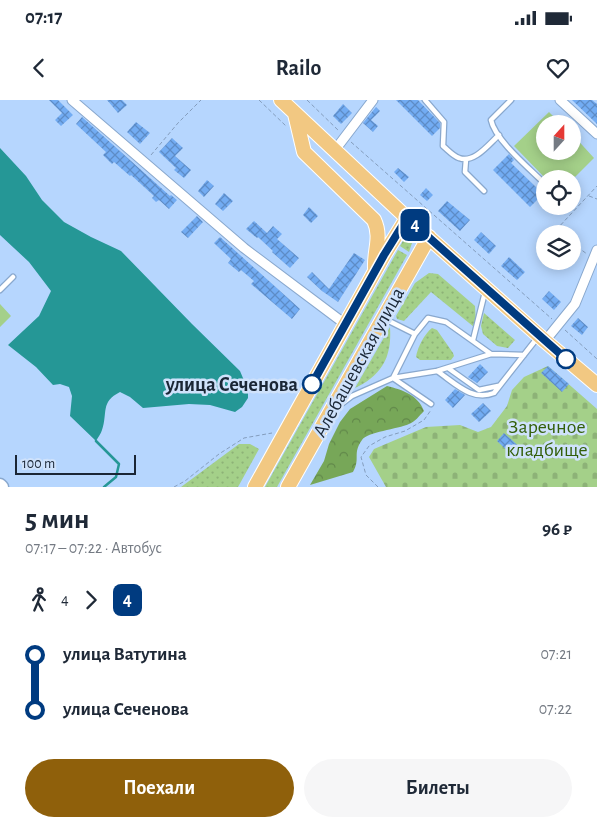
<!DOCTYPE html>
<html lang="ru">
<meta charset="utf-8">
<style>
body{margin:0;font-family:"Alegreya Sans",sans-serif;background:#f6f6f7;color:#1f2937;height:100vh;display:flex;flex-direction:column;font-size:19px;white-space:nowrap}
*{box-sizing:border-box;margin:0}
p{font-size:16px;color:#747a83}
.icon{flex:none;width:28px;height:28px;fill:none;stroke:currentColor;stroke-width:2;stroke-linecap:round;stroke-linejoin:round}
.map{position:relative;height:387px;overflow:hidden}
.panel{display:flex;flex-direction:column;background:#fff;flex:1}
.panel>*{flex:none}
.badge{padding:0 10px;border-radius:8px;font-size:18px;line-height:32px}
.needle{width:32px;rotate:21deg}
.buttons{position:absolute;left:536px;top:15px;display:grid;gap:10px}
.buttons a{display:grid;place-items:center;width:45px;height:45px;border-radius:50%;background:#fff;box-shadow:0 2px 12px #0003;font-size:25px}
.scale{position:absolute;left:15px;bottom:12px;width:121px;box-sizing:border-box;padding-left:5px;border:2px solid #1a2635;border-top:0;font-size:14px;line-height:18px;white-space:nowrap;color:#1a2635;-webkit-text-stroke:4px #cfe2fb;paint-order:stroke}
.map>.badge{position:absolute;translate:-50% -50%;box-shadow:0 0 0 2px #fff}
.legs{display:flex;align-items:center;gap:8px;height:55px;padding:0 25px;font-size:16px}
.legs p{margin-inline-start:auto}
.overview{display:flex;align-items:center;justify-content:space-between;height:85px;padding:0 25px}
h1{font-size:28px;font-weight:700;line-height:38px}
.button{display:flex;gap:10px;margin-top:auto;padding:10px 25px}
.button a{flex:1;height:58px;border-radius:30px;background:#8f600b;color:#fff;font-size:20px;font-weight:700;line-height:58px;text-align:center}
.button a+a{background:#f6f6f7;color:#1f2937}
ul{padding:0 25px;list-style:none}
li{display:flex;align-items:center;gap:18px;height:55px;font-size:19px}
li i{display:grid;place-items:center;width:8px;height:100%;margin:0 6px;background:currentColor}
li i::after{content:'';width:12px;height:12px;margin:-6px;border:4px solid;border-radius:50%;background:#fff}
li p{margin-inline-start:auto}
li:first-child i{background:linear-gradient(#0000 50%,currentColor 0)}
li:last-child i{background:linear-gradient(currentColor 50%,#0000 0)}
.status{display:flex;justify-content:space-between;align-items:center;height:35px;padding:0 25px;background:#fff;direction:ltr}
.status svg{height:14px;fill:currentColor}
header{display:flex;justify-content:space-between;align-items:center;height:65px;padding:0 25px;background:#fff;font-size:22px;font-weight:700}
.map>svg:first-child{display:block}
</style>
<div class="status"><b>07:17</b><svg viewBox="0 0 49 12"><path d="M0 12V9h3v3zM5 12V6h3v6zM10 12V3h3v9zM15 12V0h3v12zM26 1h20v11H26zM47 4h2v5h-2z"/></svg></div>
<header><svg class="icon" aria-label="back" viewBox="0 0 24 24"><path d="M15 5l-7 7 7 7"/></svg>Railo<svg class="icon" aria-label="heart" viewBox="0 0 24 24"><path d="M12 20l-8-8c-3-5 5-10 8-4 3-6 11-1 8 4z"/></svg></header>
<div class="map">
<svg width="597" height="387" viewBox="0 0 597 387">
<defs>
<pattern id="grass-dots" width="8" height="8" patternUnits="userSpaceOnUse" patternTransform="scale(1.25)"><rect width="8" height="8" fill="#a4d089"/><path d="M2 2h.1M6 6h.1" fill="none" stroke="#8db277" stroke-width="1.8" stroke-linecap="round"/></pattern>
<pattern id="forest-crowns" width="20" height="18" patternUnits="userSpaceOnUse" patternTransform="scale(1.25)"><rect width="20" height="18" fill="#77a758"/><path d="M2 6a3 3 0 1 1 6 0M12 15a3 3 0 1 1 6 0" fill="none" stroke="#61884a"/></pattern>
<pattern id="cemetery-stones" width="16" height="16" patternUnits="userSpaceOnUse" patternTransform="scale(1.25)"><rect width="16" height="16" fill="#a4d089"/><path d="M2 7V4a2 2 0 0 1 4 0v3zM10 15v-3a2 2 0 0 1 4 0v3z" fill="#8db277"/></pattern>
<pattern id="building-cross-hatch" width="8" height="8" patternUnits="userSpaceOnUse" patternTransform="scale(1.25)"><rect width="8" height="8" fill="#72acf3"/><path d="M0 0l8 8M0 8l8-8" fill="none" stroke="#5d8cc6"/></pattern>
</defs>
<rect width="100%" height="100%" fill="#b6d6fe"/>
<!-- grass -->
<path fill="url(#grass-dots)" d="M407,138L411,140L412,143L409,152L400,146L403,141Z
M398,150L407,155L277,387H265Z
M429,173L438,174L475,206L476,225L474,227L431,192L404,221L397,219L396,216L415,183Z
M484,213L515,240L508,248L497,246L483,234L481,226Z
M390,227C392,257 382,275 355,288Z
M432,228L437,230L453,253L454,256L451,260H420L416,257C417,248 425,233 432,228Z
M239,344H250L259,349L238,387H181Z"/>
<!-- forest -->
<path fill="url(#forest-crowns)" d="M387,286C403,290 418,295 424,311C419,316 415,322 409,324C398,329 367,332 362,340C352,354 361,358 353,372L310,385L324,361L329,344L340,322L350,309Z"/>
<!-- cemetery -->
<path fill="url(#cemetery-stones)" d="M548,266L597,309V387H386L369,357L374,349L426,327L460,325L478,332L491,327L507,306L512,290L524,277Z"/>
<!-- park -->
<path fill="#a4d089" d="M549,12L561,24H545V51H572L573,35L594,58L573,79H546L514,46Z
M0,204L11,216L0,227Z"/>
<!-- water -->
<path fill="#259796" d="M0,48L26,76L42,100L64,122L91,137L121,151L192,224L240,271L248,290V298L242,307L235,312L210,305L189,304L143,308L130,297L120,292C100,302 108,313 102,330C101,334 98,337 96,341L70,316L72,296L69,287L60,284L53,285L36,267L8,245L39,216L51,191L29,162L0,135Z"/>
<g fill="none" stroke-linecap="round" stroke-linejoin="round">
<!-- stream -->
<path stroke="#259796" stroke-width="2.5" d="M96,341L119,364L116,377L104,387"/>
</g>
<!-- building -->
<path fill="url(#building-cross-hatch)" d="M49,0H58L73,15L61,26L55,20L62,13Z
M107,0H122L127,5L118,13Z
M396,0H418L440,23V28L432,36Z
M572,0H592L597,4V24Z
M343,4L352,13L341,24L333,16Z
M376,7L380,11L371,20L378,26L373,32L363,23Z
M82,17L170,96L171,95L177,100L169,109L159,100L156,102L152,98L154,96L131,75L130,76L114,62L112,64L103,55L106,52L76,24Z
M136,22L150,33L140,44L127,32Z
M172,38L183,48L175,56L191,70L184,78L174,70L176,68L159,52Z
M509,54L514,60L511,63L538,89L541,86L545,88V92L530,107L493,70Z
M398,68L409,77L404,82L394,72Z
M207,80L214,86L204,97L198,91Z
M426,88L433,95L427,101L420,95Z
M224,93L233,101L223,111L215,104Z
M447,101L470,120L460,131L438,111Z
M309,107L318,116L311,123L303,115Z
M197,116L203,122L188,138L181,132Z
M254,121L267,133L273,126L282,134L277,139L299,158L290,168L272,152L273,151L258,137L257,138L246,129Z
M481,132L496,146L489,154L474,140Z
M220,137L300,209L292,219L251,184L254,181L241,170L239,172L228,163L231,159L214,143Z
M354,153L365,160L338,202L322,191L307,177L312,172L329,189Z
M509,157L525,172L517,180L501,166Z
M549,191L561,202L554,210L542,199Z
M578,218L588,227L582,235L571,226Z
M480,264L488,272L477,283L468,277Z
M548,266L569,284L562,292L541,273Z
M455,289L465,295L453,308L445,300Z
M483,303L491,311L479,322L471,314Z
M504,333L524,351L516,359L497,341Z"/>
<g fill="none" stroke-linecap="round" stroke-linejoin="round">
<!-- lane casing -->
<g stroke="#89a8ce" stroke-width="7">
<path id="lane" d="M425,0L444,22L443,46C448,50 453,56 459,58C474,64 489,44 499,35
M511,0L491,20C495,40 530,69 545,84
M466,59L465,72L484,91
M0,190L13,177
M385,219L415,234
M473,240L485,192
M448,268L479,290L498,286
M437,271C455,283 472,302 494,293L538,237
M431,304L393,278L415,234L428,218L446,222L491,254L524,255
M340,305L352,296L393,278L437,271L491,254"/>
</g>
<!-- street casing -->
<g stroke="#89a8ce" stroke-width="11">
<path id="street" d="M72,0L244,148L345,224
M560,0L597,34
M335,50L373,0
M545,241L575,204L597,150"/>
</g>
<!-- secondary casing -->
<g stroke="#89a8ce" stroke-width="15">
<path id="secondary" d="M0,385L2,387"/>
</g>
<!-- primary casing -->
<g stroke="#fff" stroke-width="16">
<path id="primary" d="M281,0L407,118L545,241L597,285
M295,14L304,52L374,120C382,137 374,151 375,168
M255,387L384,155L407,118
M288,387L429,137"/>
</g>
<!-- path -->
<path stroke="#849dbd" stroke-width="1" stroke-dasharray="4 2.5" stroke-linecap="butt" d="M259,0L286,26
M307,0L339,31
M351,42L552,219
M151,55L178,23L201,0
M589,96L597,99
M561,134L556,130L597,86
M572,143L587,154
M565,230L597,259
M174,387L185,381L219,354L244,338L272,333
M378,387L366,375L361,357L369,346L385,337L405,331L424,320L431,310"/>
<!-- lane -->
<use href="#lane" stroke="#fff" stroke-width="4.5"/>
<!-- street -->
<use href="#street" stroke="#fff" stroke-width="9"/>
<!-- secondary -->
<use href="#secondary" stroke="#fff" stroke-width="12"/>
<!-- primary -->
<use href="#primary" stroke="#f2c882" stroke-width="14"/>
</g>
<g fill="none" stroke-linecap="round" stroke-linejoin="round">
<!-- line-1 casing -->
<g stroke="#fff" stroke-width="11">
<path id="line-1" d="M312,284L384,155L407,118L566,259"/>
</g>
<!-- line-1 -->
<use href="#line-1" stroke="#003b80" stroke-width="8"/>
</g>
<!-- markers -->
<g fill="#fff" stroke="#003b80" stroke-width="2.5">
<circle cx="566" cy="259" r="9"/>
<circle cx="312" cy="284" r="9"/>
</g>
<g text-anchor="middle" stroke-width="5" stroke-linejoin="round" paint-order="stroke">
<!-- street labels -->
<g font-size="20" fill="#1a2635" stroke="#cfe2fb">
<text transform="translate(358 262) rotate(-61)" y="7">Алебашевская улица</text>
</g>
<!-- stop labels -->
<g font-size="20" font-weight="bold" fill="#1a2635" stroke="#cfe2fb" text-anchor="end">
<text x="298" y="291">улица Сеченова</text>
</g>
<!-- park labels -->
<g font-size="20" fill="#335f0a" stroke="#cfe2fb">
<text x="547" y="333">Заречное<tspan x="547" dy="23">кладбище</tspan></text>
</g>
</g>
</svg>
<div class="buttons">
<a><svg class="needle" viewBox="-14 -14 28 28"><path d="M0-13l5 13h-10z" fill="#e53935"/><path d="M0 13l5-13h-10z" fill="#747a83"/></svg></a>
<a><svg class="icon" aria-label="locate" viewBox="0 0 24 24"><circle cx="12" cy="12" r="6"/><path d="M12 2v4M12 18v4M2 12h4M18 12h4"/></svg></a>
<a><svg class="icon" aria-label="layers" viewBox="0 0 24 24"><path d="M12 4l9 5-9 5-9-5zM3 14l9 5 9-5"/></svg></a>
</div>
<div class="scale">100 m</div>
<b class="badge" style="left:415px;top:125px;background:#003b80;color:#fff">4</b>
</div>
<section class="panel">
<div class="overview"><div><h1>5 мин</h1><p>07:17 – 07:22 · Автобус</p></div><b>96 ₽</b></div>
<div class="legs"><svg class="icon" aria-label="walk" viewBox="0 0 24 24"><circle cx="13" cy="4" r="2"/><path d="M13 8l-2 6 4 7M11 14l-3 7M7 12l3-4h3l4 4"/></svg>4<svg class="icon" aria-label="forward" viewBox="0 0 24 24"><path d="M9 5l7 7-7 7"/></svg><b class="badge" style="background:#003b80;color:#fff">4</b></div>
<ul>
<li><i style="color:#003b80"></i><b>улица Ватутина</b><p>07:21</p></li>
<li><i style="color:#003b80"></i><b>улица Сеченова</b><p>07:22</p></li>
</ul>
<div class="button"><a>Поехали</a><a>Билеты</a></div>
</section>
